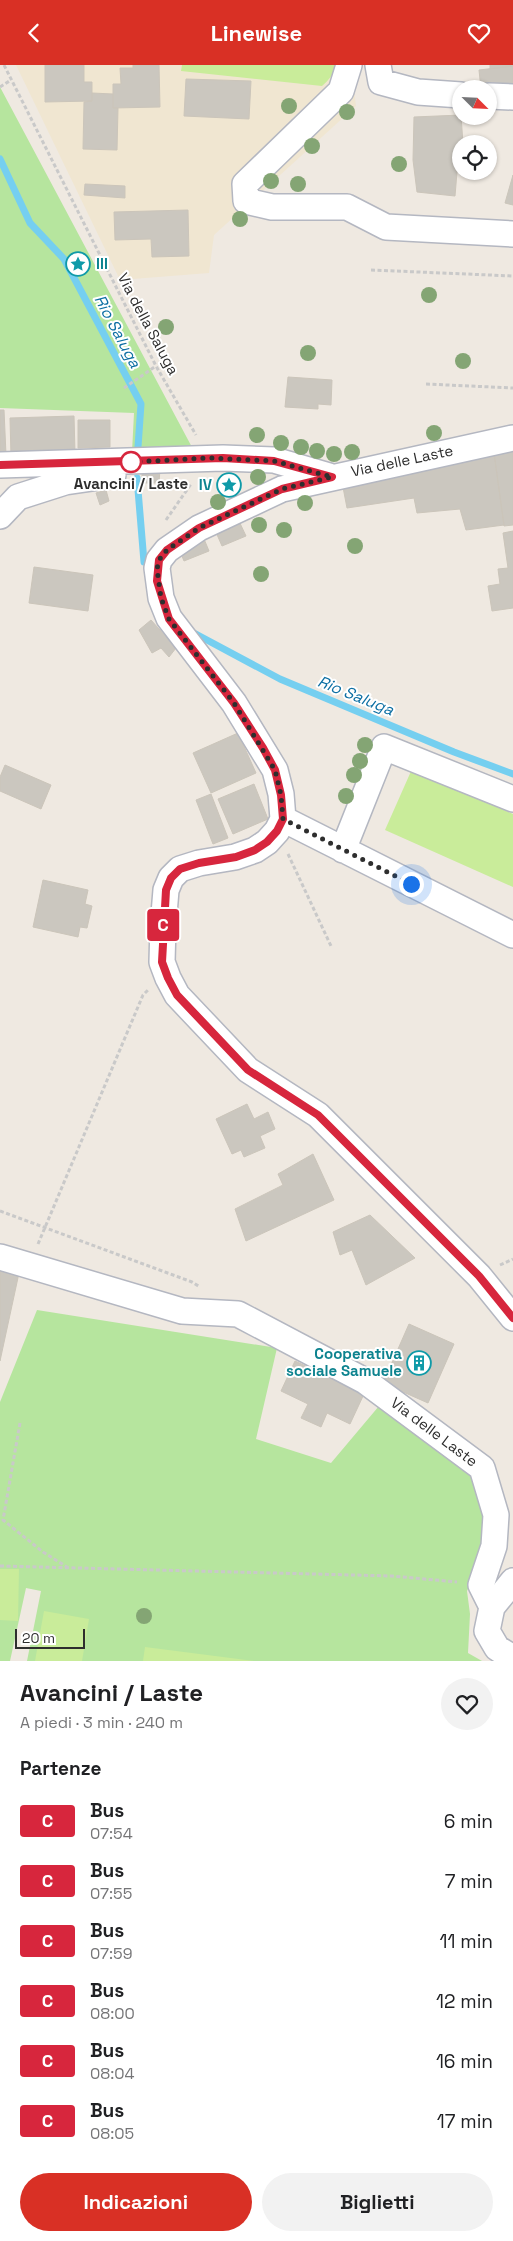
<!DOCTYPE html>
<html lang="it">
<meta charset="utf-8">
<style>
body{margin:0;font-family:"Space Grotesk",sans-serif;background:#f2f2f2;color:#202124;height:100vh;display:flex;flex-direction:column;font-size:19px;white-space:nowrap}
*{box-sizing:border-box;margin:0}
p{font-size:16px;color:#757577}
.icon{flex:none;width:28px;height:28px;fill:none;stroke:currentColor;stroke-width:2;stroke-linecap:round;stroke-linejoin:round}
.map{position:relative;height:1596px;overflow:hidden}
.panel{display:flex;flex-direction:column;background:#fff;flex:1}
.panel>*{flex:none}
.badge{padding:0 10px;border-radius:4px;font-size:18px;line-height:32px}
.needle{width:32px;rotate:114deg}
.controls{position:absolute;left:452px;top:15px;display:grid;gap:10px}
.controls a{display:grid;place-items:center;width:45px;height:45px;border-radius:50%;background:#fff;box-shadow:0 1px 4px #0004;font-size:25px}
.scale{position:absolute;left:15px;bottom:12px;width:70px;box-sizing:border-box;padding-left:5px;border:2px solid #2e2e2e;border-top:0;font-size:14px;line-height:18px;white-space:nowrap;color:#2e2e2e;-webkit-text-stroke:4px #fff;paint-order:stroke}
.you{position:absolute;width:25px;height:25px;margin:-12px;border:4px solid #fff;border-radius:50%;background:#1a73e8;box-shadow:0 0 0 8px #1a73e833}
.map>.badge{position:absolute;translate:-50% -50%;box-shadow:0 0 0 2px #fff}
h2{padding:0 20px;font-size:19px;line-height:45px}
.round{display:grid;place-items:center;flex:none;width:52px;height:52px;border-radius:26px;background:#f2f2f2}
.overview{display:flex;align-items:center;justify-content:space-between;height:85px;padding:0 20px}
h1{font-size:24px;font-weight:700;line-height:38px}
.button{display:flex;gap:10px;margin-top:auto;padding:10px 20px}
.button a{flex:1;height:58px;border-radius:30px;background:#d93025;color:#fff;font-size:20px;font-weight:700;line-height:58px;text-align:center}
.button a+a{background:#f2f2f2;color:#202124}
ul{padding:0;list-style:none}
li{display:flex;align-items:center;gap:15px;height:60px;padding:0 20px}
li div{flex:1}
li b{display:block;font-size:19px}
li em{font-style:normal}
li .badge{min-width:55px;font-weight:700;text-align:center}
header{display:flex;justify-content:space-between;align-items:center;height:65px;padding:0 20px;background:#d93025;color:#fff;font-size:22px;font-weight:700}
.map>svg:first-child{display:block}
</style>
<header><svg class="icon" aria-label="back" viewBox="0 0 24 24"><path d="M15 5l-7 7 7 7"/></svg>Linewise<svg class="icon" aria-label="heart" viewBox="0 0 24 24"><path d="M12 20l-8-8c-3-5 5-10 8-4 3-6 11-1 8 4z"/></svg></header>
<div class="map">
<svg width="513" height="1596" viewBox="0 0 513 1596">
<rect width="100%" height="100%" fill="#efe9e1"/>
<!-- education -->
<path fill="#f0e6d1" d="M16,0H351L356,41L214,170L209,208L120,215Z"/>
<!-- green -->
<path fill="#b6e59e" d="M0,22L194,386L132,387L134,348L0,343Z
M37,1245L277,1283L256,1374L331,1398L379,1341L473,1411L488,1445L479,1501L467,1526L470,1549L468,1588L482,1596H27L41,1526L26,1523L10,1596H0V1337Z"/>
<!-- pitch -->
<path fill="#c9ec9a" d="M182,0H335C334,9 329,15 322,21L181,6Z
M412,704L513,749V822L385,765Z
M0,1504H19L18,1556L0,1555Z
M44,1546L89,1554L82,1596H35Z
M145,1582L254,1596H143Z"/>
<g fill="none" stroke-linecap="round" stroke-linejoin="round">
<!-- stream -->
<path stroke="#75cff0" stroke-width="7" d="M0,94L30,158L64,194L141,339L138,382
M137,413L144,497
M192,567L280,614L454,687L513,709"/>
</g>
<!-- building -->
<path fill="#cbc7bf" stroke="#cbc5ba" d="M45,0H84V17H92V36L45,37Z
M133,0H159L160,42L113,43V19H121L120,3H133Z
M490,0H513V1L490,4Z
M513,1V28L481,24L479,5Z
M186,14L251,16L249,54L184,51Z
M92,28L113,29V43H118L117,85L83,84L84,37L92,36Z
M461,50L463,79L461,94L458,95L455,131L417,127L413,95L414,52Z
M513,110V140L505,138Z
M85,119L125,121V133L84,130Z
M188,145L189,191L152,192L151,174L115,175L114,147Z
M288,312L332,315L331,340L318,339V344L285,342Z
M0,345H4L6,390H0Z
M74,351L75,388L11,391L10,353Z
M78,355H110V382L78,383Z
M513,384V460L504,461L494,388Z
M494,388L504,460L466,465L460,444L417,448L414,433L347,443L342,417Z
M142,404H160L159,418H142Z
M106,425L109,436L100,440L96,428Z
M238,454L246,471L222,481L215,465Z
M513,466V543L492,546L488,521L500,519L498,504L508,503L503,468Z
M204,474L209,486L184,496L179,484Z
M34,502L93,510L88,546L29,538Z
M151,555L176,583L169,592L161,583L152,588L139,565Z
M238,668L256,708L211,728L193,688Z
M5,700L51,720L41,744L0,726V712Z
M254,719L268,754L233,769L218,734Z
M211,729L228,773L213,779L196,735Z
M43,815L88,825L85,839L92,841L87,863L80,862L78,872L33,862Z
M247,1039L254,1054L268,1047L275,1064L260,1071L265,1083L244,1092L241,1085L232,1089L216,1054Z
M313,1089L334,1135L246,1176L235,1144L283,1120L278,1109Z
M370,1150L415,1193L366,1220L352,1185L340,1190L333,1167Z
M0,1204L19,1208L0,1296Z
M409,1259L454,1279L428,1338L383,1318Z
M295,1296L364,1329L350,1359L327,1348L321,1362L301,1353L308,1339L281,1326Z"/>
<g fill="none" stroke-linecap="round" stroke-linejoin="round">
<!-- minor casing -->
<g stroke="#b4b7c1" stroke-width="28">
<path id="minor" d="M349,0L341,26L245,119L246,136L272,142H347L386,162L513,169
M378,0L381,17L418,27L461,30
M489,31L513,32
M513,373L282,424L199,463L167,485L159,495L157,503L161,533L169,553L234,638L275,705L281,729L283,754L277,766L267,777L255,785L235,792L199,798L180,804L171,813L166,825L163,861L162,897L168,913L177,930L248,1005L318,1050L479,1211L513,1253
M0,400L223,393L274,395L329,411
M0,451L18,432L65,417L113,410
M283,754L513,870
M343,785L384,682L513,734
M0,1192L182,1246L238,1249L365,1316L482,1403L496,1450L494,1481L481,1520L492,1542
M513,1516L492,1542L487,1566L497,1583L513,1593"/>
</g>
<!-- path -->
<path stroke="#c9c9c9" stroke-width="3" stroke-dasharray="4 2.5" stroke-linecap="butt" d="M4,0L156,301L196,370
M0,22L11,15
M371,205L513,211
M426,319L513,323
M124,323L156,301
M166,455L191,419
M288,789L331,881
M0,1146L192,1217L200,1222
M38,1179L143,930L148,925
M500,1200L513,1194
M20,1358L3,1455L43,1487L67,1502
M0,1501L392,1511L457,1517"/>
<!-- minor -->
<use href="#minor" stroke="#fff" stroke-width="25"/>
</g>
<!-- trees -->
<g fill="#84a574">
<circle cx="289" cy="41" r="8"/>
<circle cx="347" cy="47" r="8"/>
<circle cx="312" cy="81" r="8"/>
<circle cx="399" cy="99" r="8"/>
<circle cx="271" cy="116" r="8"/>
<circle cx="298" cy="119" r="8"/>
<circle cx="240" cy="154" r="8"/>
<circle cx="429" cy="230" r="8"/>
<circle cx="166" cy="262" r="8"/>
<circle cx="308" cy="288" r="8"/>
<circle cx="463" cy="296" r="8"/>
<circle cx="434" cy="368" r="8"/>
<circle cx="257" cy="370" r="8"/>
<circle cx="281" cy="378" r="8"/>
<circle cx="301" cy="382" r="8"/>
<circle cx="317" cy="386" r="8"/>
<circle cx="352" cy="387" r="8"/>
<circle cx="334" cy="389" r="8"/>
<circle cx="258" cy="412" r="8"/>
<circle cx="218" cy="437" r="8"/>
<circle cx="305" cy="438" r="8"/>
<circle cx="259" cy="460" r="8"/>
<circle cx="284" cy="465" r="8"/>
<circle cx="355" cy="481" r="8"/>
<circle cx="261" cy="509" r="8"/>
<circle cx="365" cy="680" r="8"/>
<circle cx="360" cy="696" r="8"/>
<circle cx="354" cy="710" r="8"/>
<circle cx="346" cy="731" r="8"/>
<circle cx="144" cy="1551" r="8"/>
</g>
<g fill="none" stroke-linecap="round" stroke-linejoin="round">
<!-- line casing -->
<g stroke="#fff" stroke-width="11">
<path id="line" d="M0,400L223,393L274,396L332,412L282,424L199,463L167,485L159,495L157,516L169,554L234,638L263,683L275,705L281,730L283,754L277,766L267,777L255,785L236,792L199,798L180,804L171,813L166,825L162,897L168,913L177,930L248,1005L318,1050L479,1211L513,1253"/>
</g>
<!-- line -->
<use href="#line" stroke="#d7263d" stroke-width="8"/>
<!-- walk -->
<path stroke="#2e2e2e" stroke-width="5" stroke-dasharray="0 9" d="M131,397L210,393L274,396L332,412L282,424L199,463L167,485L159,495L157,504L161,533L169,554L234,638L275,705L281,730L283,754L411,819"/>
</g>
<!-- icons -->
<defs>
<g id="sight-ring" transform="scale(1.25)"><circle r="9.5" fill="#fff" stroke="#0f9aa8" stroke-width="1.5"/><path d="M0-6L1.8-2.2L6-1.7L2.9 1.2L3.7 5.4L0 3.3L-3.7 5.4L-2.9 1.2L-6-1.7L-1.8-2.2Z" fill="#0f9aa8"/></g>
<g id="building-ring" transform="scale(1.25)"><circle r="9.5" fill="#fff" stroke="#0f9aa8" stroke-width="1.5"/><path d="M-4-6H4V6H1V3H-1V6H-4ZM-2.5-4.3h1.7v1.8h-1.7ZM.8-4.3h1.7v1.8H.8ZM-2.5-1h1.7V.8h-1.7ZM.8-1h1.7V.8H.8Z" fill="#0f9aa8"/></g>
</defs>
<g fill-rule="evenodd">
<use href="#sight-ring" x="78" y="199"/>
<use href="#sight-ring" x="229" y="420"/>
<use href="#building-ring" x="419" y="1298"/>
</g>
<!-- markers -->
<circle fill="#fff" stroke="#d7263d" stroke-width="2.5" cx="131" cy="397" r="10"/>
<g text-anchor="middle" stroke-width="4" stroke-linejoin="round" paint-order="stroke">
<!-- culture labels -->
<g font-size="15" font-weight="bold" fill="#0d838f" stroke="#fff" text-anchor="end">
<text x="96" y="204" text-anchor="start">III</text>
<text x="212" y="425">IV</text>
<text x="402" y="1294">Cooperativa<tspan x="402" dy="17">sociale Samuele</tspan></text>
</g>
<!-- street labels -->
<g font-size="15" fill="#2e2e2e" stroke="#fff">
<text transform="translate(148 259) rotate(62)" y="5">Via della Saluga</text>
<text transform="translate(402 396) rotate(-12)" y="5">Via delle Laste</text>
<text transform="translate(434 1367) rotate(37)" y="5">Via delle Laste</text>
</g>
<!-- stop labels -->
<g font-size="15" font-weight="bold" fill="#2e2e2e" stroke="#fff">
<text x="131" y="424">Avancini / Laste</text>
</g>
<!-- water labels -->
<g font-size="16" font-style="italic" fill="#0d6fa3" stroke="#fff">
<text transform="translate(118 266) rotate(62)" y="6">Rio Saluga</text>
<text transform="translate(356 630) rotate(22)" y="6">Rio Saluga</text>
</g>
</g>
</svg>
<div class="controls">
<a><svg class="needle" viewBox="-14 -14 28 28"><path d="M0-13l5 13h-10z" fill="#e53935"/><path d="M0 13l5-13h-10z" fill="#757577"/></svg></a>
<a><svg class="icon" aria-label="locate" viewBox="0 0 24 24"><circle cx="12" cy="12" r="6"/><path d="M12 2v4M12 18v4M2 12h4M18 12h4"/></svg></a>
</div>
<div class="scale">20 m</div>
<div class="you" style="left:411px;top:819px"></div>
<b class="badge" style="left:163px;top:860px;background:#d7263d;color:#fff">C</b>
</div>
<section class="panel">
<div class="overview"><div><h1>Avancini / Laste</h1><p>A piedi · 3 min · 240 m</p></div><a class="round"><svg class="icon" aria-label="heart" viewBox="0 0 24 24"><path d="M12 20l-8-8c-3-5 5-10 8-4 3-6 11-1 8 4z"/></svg></a></div>
<h2>Partenze</h2>
<ul>
<li><span class="badge" style="background:#d7263d;color:#fff">C</span><div><b>Bus</b><p>07:54</p></div><em>6 min</em></li>
<li><span class="badge" style="background:#d7263d;color:#fff">C</span><div><b>Bus</b><p>07:55</p></div><em>7 min</em></li>
<li><span class="badge" style="background:#d7263d;color:#fff">C</span><div><b>Bus</b><p>07:59</p></div><em>11 min</em></li>
<li><span class="badge" style="background:#d7263d;color:#fff">C</span><div><b>Bus</b><p>08:00</p></div><em>12 min</em></li>
<li><span class="badge" style="background:#d7263d;color:#fff">C</span><div><b>Bus</b><p>08:04</p></div><em>16 min</em></li>
<li><span class="badge" style="background:#d7263d;color:#fff">C</span><div><b>Bus</b><p>08:05</p></div><em>17 min</em></li>
</ul>
<div class="button"><a>Indicazioni</a><a>Biglietti</a></div>
</section>
